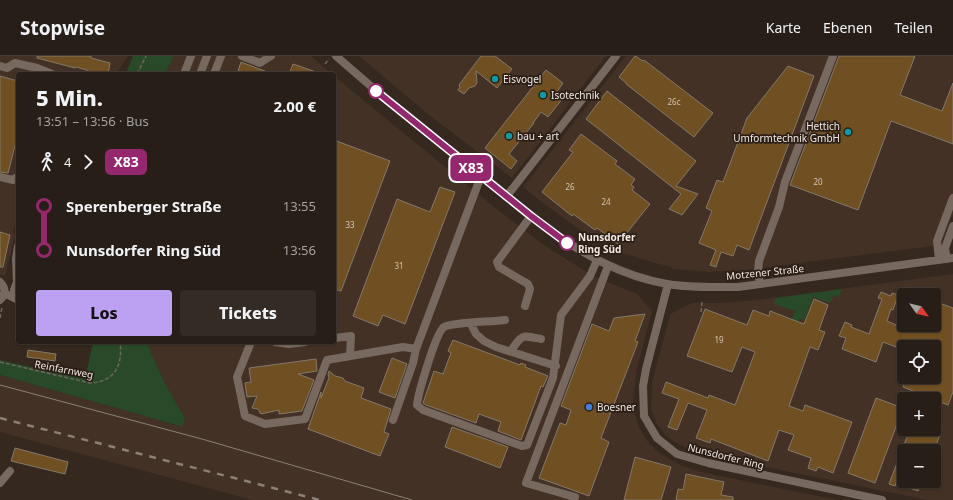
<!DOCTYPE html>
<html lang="de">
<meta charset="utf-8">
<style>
body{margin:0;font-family:"Noto Sans",sans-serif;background:#332b24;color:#f1f3f6;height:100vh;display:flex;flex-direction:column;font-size:15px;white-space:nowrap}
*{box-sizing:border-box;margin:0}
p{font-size:13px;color:#a4a2a1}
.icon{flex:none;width:22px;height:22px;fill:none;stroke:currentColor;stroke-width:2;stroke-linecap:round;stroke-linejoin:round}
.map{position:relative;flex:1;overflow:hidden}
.drawer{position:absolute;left:16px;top:16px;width:320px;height:272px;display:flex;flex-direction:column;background:#271e17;border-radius:4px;box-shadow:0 1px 3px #0004,0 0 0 1px #433c36}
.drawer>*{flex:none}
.badge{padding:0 8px;border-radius:6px;font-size:14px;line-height:26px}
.needle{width:26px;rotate:124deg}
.fabs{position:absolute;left:897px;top:232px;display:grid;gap:8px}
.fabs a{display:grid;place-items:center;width:44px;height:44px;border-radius:4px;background:#271e17;box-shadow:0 1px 3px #0004,0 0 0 1px #433c36;font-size:20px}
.map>.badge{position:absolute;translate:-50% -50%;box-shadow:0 0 0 2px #fff}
.legs{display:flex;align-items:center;gap:6px;height:44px;padding:0 20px;font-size:13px}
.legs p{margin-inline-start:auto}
.overview{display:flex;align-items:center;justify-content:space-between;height:68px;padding:0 20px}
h1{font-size:22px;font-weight:800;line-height:30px}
.button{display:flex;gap:8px;margin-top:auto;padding:8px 20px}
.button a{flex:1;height:46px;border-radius:4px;background:#bca0f2;color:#111;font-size:16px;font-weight:800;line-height:46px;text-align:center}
.button a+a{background:#332b24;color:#f1f3f6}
ul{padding:0 20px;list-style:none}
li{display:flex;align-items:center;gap:14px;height:44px;font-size:15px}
li i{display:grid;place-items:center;width:6px;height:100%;margin:0 5px;background:currentColor}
li i::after{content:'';width:10px;height:10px;margin:-5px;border:3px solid;border-radius:50%;background:#271e17}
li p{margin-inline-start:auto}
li:first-child i{background:linear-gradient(#0000 50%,currentColor 0)}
li:last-child i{background:linear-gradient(currentColor 50%,#0000 0)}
header{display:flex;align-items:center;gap:24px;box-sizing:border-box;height:56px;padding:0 20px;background:#271e17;border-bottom:1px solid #433c36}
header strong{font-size:19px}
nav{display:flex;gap:22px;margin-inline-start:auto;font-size:14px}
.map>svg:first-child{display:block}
</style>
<header>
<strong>Stopwise</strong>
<nav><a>Karte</a><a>Ebenen</a><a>Teilen</a></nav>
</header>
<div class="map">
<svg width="953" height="444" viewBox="0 0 953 444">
<rect width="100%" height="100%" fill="#34281f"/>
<!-- built -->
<path fill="#423124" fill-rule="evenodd" d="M0,0H128L116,18H18V158L13,175L15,180L5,220L0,219Z
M174,0H311L332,18H165Z
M359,0H606L512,122L430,60Z
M626,0H953V158L941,189L746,214L710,216L672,213L671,211L651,206L620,196L586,178L544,148L523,131Z
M334,20L493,150L544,189L595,221L637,238L652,255L637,313L633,345L635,358L639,371L648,386L658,396L680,409L701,416L838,444H252L0,376V319L176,369L185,362L171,340L155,306L147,286H334Z
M953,218V444H927L698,397L674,386L665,379L656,367L651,353L652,326L670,258L692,247H721L757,244ZM904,239H934V269H904ZM904,291H934V321H904ZM904,343H934V373H904ZM904,395H934V425H904Z"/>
<!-- green -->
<path fill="#284a28" d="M133,0H174L165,18H126Z
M842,233L839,241L834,239L830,247L813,241L804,264L800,263L798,266L792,263L795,255L774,248L776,242Z
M93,286H147C157,313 170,338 185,362L183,370L176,369L0,319V304L85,323Z"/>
<!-- building -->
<path fill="#705023" stroke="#83796b" d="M37,0H91V2L110,7L108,18H97L87,16V14L76,11L75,12L37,2Z
M481,0H495L512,13L497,32L476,15L477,27L475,30L469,32L464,38L458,34L460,31L459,29Z
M635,0L643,5L644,4L713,57L694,81L626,28V27L619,21Z
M839,0H915L900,39L942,55L953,27V88L891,65L858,154L790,129Z
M241,6L270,17V18H237Z
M293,8L319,17V18H289Z
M788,10L814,20L749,194L737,189L733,200L721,196L716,211L710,209L716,194L699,187L712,155L706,152L717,124L723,126L747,62Z
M546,14L563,27L556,37L563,42L548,61L541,56L533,67H534L509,98L517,105L511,113L485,92Z
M0,20L18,25V78L8,117L0,116Z
M607,35L696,105L676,130L698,138L682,159L669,153L681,138L586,63Z
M581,78L617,105L615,108L635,123L631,129L634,131L632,134L650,148L618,188L597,172L595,174L573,158L572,160L542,136L573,96L569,94Z
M334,84L390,105L341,235L334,233Z
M440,131L455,136L405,268L383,259L378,270L353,260L397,143L430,156Z
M0,176L10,179L3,211H0Z
M881,236L891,240L892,237L898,239L893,254L891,253L887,265L901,271V269H934V245L953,252V336L948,349L903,331L907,321H934V291H904V294L883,286L876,306L842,293L846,282L839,280L845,266L852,269L851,271L869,278L882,243L878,242Z
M814,243L828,249L819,274L825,276L818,294L810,291L789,350L803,355L805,349L852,366L833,417L818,411L816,415L808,412L811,402L788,394L794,379L779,374L768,405L711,383L710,387L696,382L707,354L688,347L677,374L668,371L679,343L662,337L666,326L708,342L709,339L735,349L755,296L742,291L732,316L687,300L705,253L747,269L753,254L769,260L770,255L804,268Z
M645,258L635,285L638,286L601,382L609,386L589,440L539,422L560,367L566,369L571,354L561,350L592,268L609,275L614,262Z
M453,284L520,309L521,307L526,309L525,311L548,320L543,331L541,330L521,384L498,375L501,366L479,358L476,367L426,349L423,347L434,315L443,318L451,297L448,295Z
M28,294L56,298L55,305L27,301Z
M392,302L407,308L395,342L379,336Z
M316,303L317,315L298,318L314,324L302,355L279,358V354L261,358L258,353L252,352L257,340L247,341L245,327L251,326L249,312Z
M329,315L335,320L343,322L345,325L364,332L361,342L391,353L384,376L389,378L380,400L308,373L321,336V342L329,322L328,318Z
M876,342L903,352L875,427L848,417Z
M934,370L942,373L934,395H904V425H922L918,435L896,427L895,430L889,428L910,373H934Z
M452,371L508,391L500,412L445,391Z
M15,392L68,406L65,418L11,405Z
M635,401L671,411L661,444H624Z
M686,418L724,426L721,439L733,441V444H676L678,433L683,434Z"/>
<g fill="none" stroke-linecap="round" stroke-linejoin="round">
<!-- path -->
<path stroke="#72675f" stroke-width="1.5" stroke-dasharray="4 2" stroke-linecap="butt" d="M325,8L329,3
M137,18L146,0
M701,256L702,245
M0,262L2,251
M0,306L90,327C115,326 123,309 120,286"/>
<!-- minor -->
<path stroke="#77695f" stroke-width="8" d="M242,0L260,7L271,0
M336,0L388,45L543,170C581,197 621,220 667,228C690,232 714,231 738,231L953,202
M0,10L7,12L15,7L37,12L52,18
M184,18L191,0
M200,18L207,0
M214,18L221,0
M0,121L13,124L18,120
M506,141L616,0
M947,203L945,192L953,170
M939,204L937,185L953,142
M0,226C6,232 6,238 0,244
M668,228L646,313L643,330L644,360L657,382L677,398L708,407L882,444
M760,228L758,215L759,205L779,151L785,126L833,0
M14,234L17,226L16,203L18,190
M4,237L18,244
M525,250L530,233L528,228L499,211L497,206L531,160
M505,264C491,266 454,266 444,271C436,276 418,338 417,349L423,354L522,390L527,389L553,322L561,259L590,220L597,204
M471,268L476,278L484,285L496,291L556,310
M334,282L351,280L350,300
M251,286L237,321L245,360L265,368L305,363L327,304L403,291L416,293
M275,286L289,288L305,286
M511,295C522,278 522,279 541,283
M393,364L413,307L416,293L481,120
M0,427L10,415
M575,441L526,427L608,210"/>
<!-- tram -->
<path stroke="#8b8078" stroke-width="1" d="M0,329L202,383L412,444"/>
<!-- rail -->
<path stroke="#8b8078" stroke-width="2.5" stroke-dasharray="7 7" stroke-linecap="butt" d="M0,362L320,444"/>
</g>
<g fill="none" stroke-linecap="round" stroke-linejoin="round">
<!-- line-1 casing -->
<g stroke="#fff" stroke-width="9">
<path id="line-1" d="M376,35L531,160L567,187"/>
</g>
<!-- line-1 -->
<use href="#line-1" stroke="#95276e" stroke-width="6"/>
</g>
<!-- markers -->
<g fill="#0f9aa8" stroke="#2a1e16" stroke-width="1.5">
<circle cx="495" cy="23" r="4"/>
<circle cx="543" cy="39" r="4"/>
<circle cx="848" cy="76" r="4"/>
<circle cx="509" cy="80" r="4"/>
</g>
<g fill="#fff" stroke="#95276e" stroke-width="2">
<circle cx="376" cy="35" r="7"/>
<circle cx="567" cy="187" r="7"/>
</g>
<circle fill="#3f7fe0" stroke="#2a1e16" stroke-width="1.5" cx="589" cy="351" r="4"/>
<g text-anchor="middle" stroke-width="3.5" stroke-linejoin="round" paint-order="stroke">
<!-- number labels -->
<g font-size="8" fill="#d2c4b4">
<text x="674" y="49">26c</text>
<text x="818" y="129">20</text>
<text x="570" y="134">26</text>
<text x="606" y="149">24</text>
<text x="350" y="172">33</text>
<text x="399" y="213">31</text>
<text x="719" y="287">19</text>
</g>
<!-- poi labels -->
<g font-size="10" fill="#f3eae4" stroke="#2a1e16" text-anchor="start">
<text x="503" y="27">Eisvogel</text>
<text x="551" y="43">Isotechnik</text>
<text x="840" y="74" text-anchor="end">Hettich<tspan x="840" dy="12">Umformtechnik GmbH</tspan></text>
<text x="517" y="84">bau + art</text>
<text x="597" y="355">Boesner</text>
</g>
<!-- stop labels -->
<g font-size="10" font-weight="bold" fill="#f3eae4" stroke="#2a1e16" text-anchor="start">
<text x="578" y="185">Nunsdorfer<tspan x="578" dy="12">Ring Süd</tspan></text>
</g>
<!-- street labels -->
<g font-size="10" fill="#f3eae4" stroke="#2a1e16">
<text transform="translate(765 216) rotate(-6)" y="4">Motzener Straße</text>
<text transform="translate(64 313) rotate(11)" y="4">Reinfarnweg</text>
<text transform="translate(726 400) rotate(14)" y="4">Nunsdorfer Ring</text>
</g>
</g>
</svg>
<div class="fabs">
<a><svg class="needle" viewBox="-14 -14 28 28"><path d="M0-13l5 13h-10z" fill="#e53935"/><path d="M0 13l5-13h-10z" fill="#a4a2a1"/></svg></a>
<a><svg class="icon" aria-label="locate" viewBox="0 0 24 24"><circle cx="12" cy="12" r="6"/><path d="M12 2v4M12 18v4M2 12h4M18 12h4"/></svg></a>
<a>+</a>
<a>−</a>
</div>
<b class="badge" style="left:471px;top:112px;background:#95276e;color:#fff">X83</b>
<section class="drawer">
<div class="overview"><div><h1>5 Min.</h1><p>13:51 – 13:56 · Bus</p></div><b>2.00 €</b></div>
<div class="legs"><svg class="icon" aria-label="walk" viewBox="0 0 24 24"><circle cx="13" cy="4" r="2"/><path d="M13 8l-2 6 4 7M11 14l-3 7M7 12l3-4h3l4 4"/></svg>4<svg class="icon" aria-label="forward" viewBox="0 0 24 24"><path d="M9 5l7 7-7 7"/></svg><b class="badge" style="background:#95276e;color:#fff">X83</b></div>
<ul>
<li><i style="color:#95276e"></i><b>Sperenberger Straße</b><p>13:55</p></li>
<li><i style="color:#95276e"></i><b>Nunsdorfer Ring Süd</b><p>13:56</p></li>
</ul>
<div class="button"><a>Los</a><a>Tickets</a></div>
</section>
</div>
